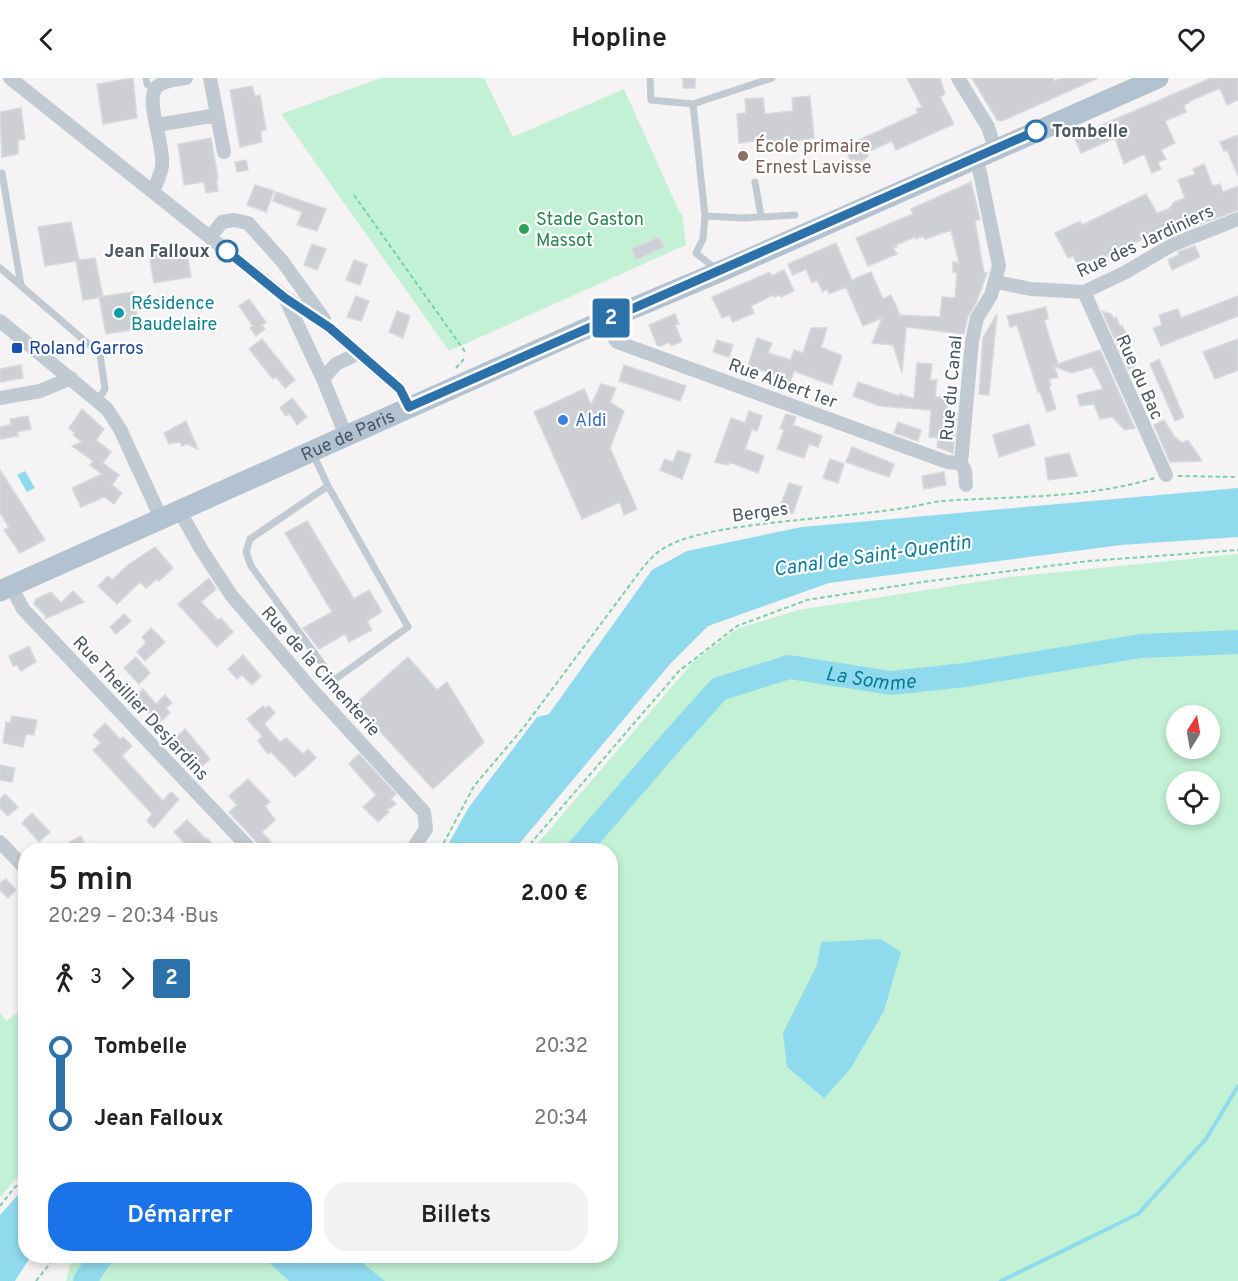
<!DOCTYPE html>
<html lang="fr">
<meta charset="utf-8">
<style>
body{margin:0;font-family:Overpass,sans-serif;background:#f2f2f2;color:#202124;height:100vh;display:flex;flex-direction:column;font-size:22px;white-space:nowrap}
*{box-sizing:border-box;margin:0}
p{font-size:20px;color:#757577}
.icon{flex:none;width:33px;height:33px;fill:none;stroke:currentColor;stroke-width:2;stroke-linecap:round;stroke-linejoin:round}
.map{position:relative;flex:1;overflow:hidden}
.panel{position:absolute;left:18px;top:765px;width:600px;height:420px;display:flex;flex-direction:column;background:#fff;border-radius:24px;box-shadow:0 3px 9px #0003}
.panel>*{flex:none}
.badge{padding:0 12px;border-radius:4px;font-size:21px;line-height:39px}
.needle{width:39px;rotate:11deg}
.fabs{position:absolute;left:1166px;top:627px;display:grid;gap:12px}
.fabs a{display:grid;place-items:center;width:54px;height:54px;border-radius:50%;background:#fff;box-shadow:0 3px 9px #0003;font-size:30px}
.map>.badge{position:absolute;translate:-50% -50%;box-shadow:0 0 0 3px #fff}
.legs{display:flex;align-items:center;gap:9px;height:66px;padding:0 30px;font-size:20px}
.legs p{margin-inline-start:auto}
.overview{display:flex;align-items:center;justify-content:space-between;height:102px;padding:0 30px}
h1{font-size:33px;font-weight:600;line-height:45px}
.action{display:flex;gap:12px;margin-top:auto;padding:12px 30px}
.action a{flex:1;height:69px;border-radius:24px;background:#1a73e8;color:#fff;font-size:24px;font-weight:600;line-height:69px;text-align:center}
.action a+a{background:#f2f2f2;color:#202124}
ul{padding:0 30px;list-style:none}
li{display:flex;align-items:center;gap:21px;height:72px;font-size:22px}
li i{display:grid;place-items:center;width:9px;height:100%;margin:0 8px;background:currentColor}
li i::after{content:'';width:15px;height:15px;margin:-8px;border:4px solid;border-radius:50%;background:#fff}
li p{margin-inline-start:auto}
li:first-child i{background:linear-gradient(#0000 50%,currentColor 0)}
li:last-child i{background:linear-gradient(currentColor 50%,#0000 0)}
header{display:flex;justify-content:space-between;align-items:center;height:78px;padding:0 30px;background:#fff;font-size:27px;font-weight:600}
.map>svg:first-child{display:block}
</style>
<header><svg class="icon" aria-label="back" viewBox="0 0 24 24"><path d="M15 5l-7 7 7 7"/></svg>Hopline<svg class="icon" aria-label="heart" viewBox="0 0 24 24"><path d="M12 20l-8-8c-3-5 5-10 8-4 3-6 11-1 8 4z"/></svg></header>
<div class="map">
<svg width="1238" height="1203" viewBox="0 0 1238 1203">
<rect width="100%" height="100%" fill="#f5f3f3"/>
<!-- green -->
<path fill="#c3f1d5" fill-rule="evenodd" d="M381,0H484L513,59L624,11L679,133L682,136L686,167L449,273L281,36Z
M1238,476V1203H66L72,1178H610V772H532L694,583L737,551L798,532L1010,499ZM1176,638H1209V670H1176ZM1176,704H1209V736H1176Z
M25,929L24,1092L0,1119V935L6,943Z"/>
<!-- water -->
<path fill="#90daee" d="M25,393L35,410L27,414L17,397Z
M1238,410V459L1121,467L829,505L708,548L670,586L514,772H445L469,729L537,639L549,636L652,492L687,473L802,449Z
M881,861L901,874L884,933L851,990L824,1020L787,989L783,955L817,887L821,864Z
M25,1109L26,1178H31L15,1203H0V1137Z
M262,1178H354L385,1203H289Z"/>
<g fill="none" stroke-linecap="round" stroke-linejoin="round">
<!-- stream -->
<path stroke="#90daee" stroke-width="4" d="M1001,1203L1138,1136L1206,1061L1238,1008"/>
<!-- river -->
<g stroke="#90daee" stroke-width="24">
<path id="s1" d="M578,772L674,661L719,611L789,589L891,605L965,597L1141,568L1238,564"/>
<path d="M85,1203L101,1178"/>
</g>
</g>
<!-- building -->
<path fill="#cdcfd5" stroke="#d7d9de" stroke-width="1.5" d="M133,0L137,40L103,46L97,6Z
M683,0H695V10H683Z
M907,0H940L945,16L940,19L954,46L896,72L892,63L870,73L867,79L862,83L850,81L846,73L852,65L918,35L916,31L922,29Z
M972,0H1053L1054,3L1062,0H1098L1002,43L997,42Z
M1211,0H1238V22L1227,27L1220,10L1190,23V24L1184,27L1186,34L1165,43L1175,65L1161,72L1166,81L1158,84L1161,91L1152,95L1144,76L1124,86L1115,60L1081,75L1074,59Z
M252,8L255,18L260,17L266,52L261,53L262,64L240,69L230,12Z
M810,18L814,60L796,63V69L765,72L764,62L739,65L737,36L746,35L745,21L763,20L765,36L793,33L792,20Z
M21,30L25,61L18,62V76L2,79L0,34Z
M1238,57V98L1227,72L1224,73L1220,64Z
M211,60L218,101H216L218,113L206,115L204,104L184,107L178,66Z
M246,82L248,92L237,94L235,84Z
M1204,86L1213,108L1220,106L1223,114L1238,108V132L1172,157L1169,148L1122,171L1126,180L1115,185L1111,176L1080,192L1073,178L1068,180L1055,155L1080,143L1082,147L1146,116L1157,135L1169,131L1174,124L1185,120L1178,102L1195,96L1193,91Z
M971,104L980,141L975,143L984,195H987L976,225L968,238L964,256L906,249L902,295L893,267L872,265L882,240L863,248L846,209L829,216L827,211L823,214L817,202L812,205L806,191L793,197L788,186L836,165L852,202L871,194L883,221L891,217L900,237L940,239L942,219L955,220L957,194H953V184L959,185L951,152L925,161L923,158L916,161L915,159L896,167L897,169L893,170L897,176L868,188L856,160L913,136L911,131Z
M255,107L274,113L266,134L247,127Z
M276,114L326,131L317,153L297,147L302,134L273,123Z
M71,144L79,182L95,180L103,219L83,222L76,183L45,188L38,149Z
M659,159L664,169L636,182L632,171Z
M312,166L326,171L317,192L304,187Z
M1195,168L1200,179L1172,192L1168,182L1179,177L1178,174Z
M186,170L191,199L154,205L149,177Z
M354,182L367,187L360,207L346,202Z
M784,192L794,213L781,219L779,217L774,219L773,217L751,228L754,235L733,244L729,237L722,240L712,219L770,194L771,198Z
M133,214L139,251L106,256L99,219Z
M356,218L369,223L361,243L347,239Z
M1238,218V238L1161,268L1153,250L1162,247L1159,237L1178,231L1181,240Z
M249,221L266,244L262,247L265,251L256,258L250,250L253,248L239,228Z
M1046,229L1048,241L1044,242L1058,286L1100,272L1135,350L1125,352L1112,339L1100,341L1094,326L1080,328L1077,317L1103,311L1092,289L1071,295L1054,288L1058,299L1049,301L1051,307L1049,308L1056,331L1047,334L1040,314H1038L1017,247L1010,249L1007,238Z
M397,233L410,238L403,260L389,254Z
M1102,233L1111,236L1114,241L1116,239L1120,248L1122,247L1131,268L1128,272L1135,288L1128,291Z
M675,236L679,246L675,247L682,263L671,268L669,264L661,268L657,267L649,247Z
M997,236L989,317L979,316L983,260Z
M811,250H827L821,269L842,278L832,307L794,293L788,311L776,306L779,298L748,288L757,260L772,265L768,275L791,282L794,272L803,275Z
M262,261L295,302L285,310L276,299L273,301L249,271Z
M1238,261V292L1215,301L1203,274Z
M717,262L733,267L729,279L713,274Z
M1159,281L1184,339L1175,343L1150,286Z
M917,285L932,286L930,302H937L935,319H948L947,334L957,335L953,375L937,369L938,360L929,359L931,332L880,328L853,318L858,304L899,318L900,316L914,321Z
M21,287L23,300L0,304V291Z
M624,287L686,308L680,323L619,303Z
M601,306L616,310L610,324L624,333L610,370L637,431L624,437L620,424L582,441L534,334L584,311L591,327Z
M292,320L307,339L297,347L289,335L286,338L280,330Z
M82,331L104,351L96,362L111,374L103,385L119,397L112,407L122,415L114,426L104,419L81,429L72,410L102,396L90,387L93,383L72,368L82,364L73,357L75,355L69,350Z
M749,333L762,338L757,353L752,351L745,371L764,378L758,395L729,384L728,387L715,384L731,340L745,345Z
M786,336L796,339L793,347L822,358L818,369L809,366L804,380L777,371L784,352L780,350Z
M28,338L31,351L17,354L18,358L0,361V349L11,347L10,341Z
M1164,342L1174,358L1182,365L1188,362L1202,383L1170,384L1154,347Z
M186,343L198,371L187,366L182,368L180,364L169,366L164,355Z
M898,344L921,352L918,363L894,355Z
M1029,346L1035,367L999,379L993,357Z
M852,369L894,386L889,399L846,384Z
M678,372L691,377L682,401L660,392L665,381L673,384Z
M1069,375L1077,398L1048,402L1045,380Z
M830,381L844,386L838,405L823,400Z
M0,392L45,462L20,475L4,452L9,449L0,435Z
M944,394L946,407L924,411L922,398Z
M789,405L802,409L793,435L777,437Z
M307,443L354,521L369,512L382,534L367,543L372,552L349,564L345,556L319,571L303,550L332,534L285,455Z
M155,469L173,490L159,503L157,501L146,510L140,504L117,526L98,508L108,498L112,502L128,487Z
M209,500L216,511L201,524L218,542L221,540L233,554L217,569L178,526Z
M73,513L84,524L45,541L46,538L34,526L36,521L51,514L61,525Z
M124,536L131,543L116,556L110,549Z
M151,550L165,564L145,583L137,574L146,565L142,559Z
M29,568L36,584L21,593L17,587L13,588L9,578Z
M243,577L261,598L252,607L242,597L237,601L228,591Z
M136,579L150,595L139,606L124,590Z
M408,579L437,612L447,604L484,664L433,711L355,626Z
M143,611L156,626L165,617L172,625L166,630L170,635L158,646L143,629L137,636L127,626Z
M263,628L265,630L269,628L275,635L264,646L280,664L286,660L303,676L308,671L316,680L295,699L271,674L268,676L258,663L262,658L247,641Z
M12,638L37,642L34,657L26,656L23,669L3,665L6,644L10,645Z
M105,645L120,661L123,659L132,668L122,678L163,723L171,714L179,721L154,750L147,743L152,736L93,672L101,665L93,657Z
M185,651L210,681L195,695L184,683L189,679L174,661Z
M359,676L396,716L391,721L396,726L387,732L389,734L378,744L363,729L376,717L349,686Z
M0,687L15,690L12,704L0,702Z
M248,701L270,724L265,728L275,742L262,754L278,772H264L229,734L237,727L229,718Z
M5,716L18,729L8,738L0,730V721Z
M32,735L50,754L39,764L22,745Z
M187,742L206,761L207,760L218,772H191L174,754Z
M81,758L87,772H56Z
M6,801L16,812L8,820L0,812V805Z"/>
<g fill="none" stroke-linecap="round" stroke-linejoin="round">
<!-- path -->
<path stroke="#7ad0a6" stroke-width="2" stroke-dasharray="4.5 3" stroke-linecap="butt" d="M354,117L466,275
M456,290L464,281
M1178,398L1238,399
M440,772L474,708L524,649L641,492C648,483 657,473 668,468C696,452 763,446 797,442C835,438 873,435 911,429C921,427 932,424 942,423C1013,418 1086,421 1155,400
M525,772L679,593L737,548L807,522L922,504L1089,483L1238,472
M0,1128L15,1109L26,1101
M36,1203L56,1178"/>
<!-- service -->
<path stroke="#c1cad2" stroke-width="7" d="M146,0L147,6L154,12
M650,0L651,22L693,26
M0,95H2L21,207
M755,104L761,138
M705,138L693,26L772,0
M0,190L100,276L105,311L98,322
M717,192L696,175L703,161L705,138L743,140L795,137
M313,376L328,408L250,461L246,474L251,488L334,602L408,549L328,408"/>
<!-- minor -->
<path stroke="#c1cad2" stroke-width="14" d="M10,0L286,220L330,250L380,294L400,311L409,329
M210,0L224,74
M958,0L988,49L995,71
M157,47L217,37
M153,114C156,106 161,96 162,88C165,68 145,24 156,10C162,2 176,2 186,0
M210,159L222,144L234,142L248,145L282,183L324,241
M996,204L1031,211L1084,214L1124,195L1172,167L1238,141
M1084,214L1166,397
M286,222L323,301L346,358
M605,242L609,253L617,264L947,384L961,385
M0,243L107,331L120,351L161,440
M323,301L336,286L359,275
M0,320L40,313L71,300
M966,407L965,393L961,385L972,263L977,240L991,217L999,188L980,95L975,80
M179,432L201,471L231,517L314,614L424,734L426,751L412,772
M11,508L23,531L251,772
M0,764L26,791"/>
<!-- primary -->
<path stroke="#b3c2d1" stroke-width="21" id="s2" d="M0,513L605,242L719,194L1158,0"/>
</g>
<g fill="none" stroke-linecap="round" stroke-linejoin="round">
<!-- line-1 casing -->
<g stroke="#fff" stroke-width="14">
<path id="line-1" d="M227,173L285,220L330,250L400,311L409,329L1036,53"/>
</g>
<!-- line-1 -->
<use href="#line-1" stroke="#2d71aa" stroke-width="9"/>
</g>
<!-- markers -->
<g fill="#fff" stroke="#2d71aa" stroke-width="3">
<circle cx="1036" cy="53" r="10"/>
<circle cx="227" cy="173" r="10"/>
</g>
<circle fill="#8d6e63" stroke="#fff" stroke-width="2" cx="743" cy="78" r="6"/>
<circle fill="#2e9e5b" stroke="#fff" stroke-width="2" cx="524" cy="151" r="6"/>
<circle fill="#0f9aa8" stroke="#fff" stroke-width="2" cx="119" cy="235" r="6"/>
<rect fill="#1a4fb4" stroke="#fff" stroke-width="2" x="11" y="264" width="12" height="12" rx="3"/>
<circle fill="#3f7fe0" stroke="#fff" stroke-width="2" cx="563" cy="342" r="6"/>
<g text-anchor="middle" stroke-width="4.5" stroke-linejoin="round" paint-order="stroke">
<!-- stop labels -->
<g font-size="18" font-weight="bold" fill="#4a5661" stroke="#fff" text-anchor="start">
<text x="1052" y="59">Tombelle</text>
<text x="210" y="179" text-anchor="end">Jean Falloux</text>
</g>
<!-- education labels -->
<g font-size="18" fill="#785e54" stroke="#fff" text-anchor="start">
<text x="755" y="74">École primaire<tspan x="755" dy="21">Ernest Lavisse</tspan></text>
</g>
<!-- leisure labels -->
<g font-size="18" fill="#27864d" stroke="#fff" text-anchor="start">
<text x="536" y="147">Stade Gaston<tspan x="536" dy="21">Massot</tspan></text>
</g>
<!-- street labels -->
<g font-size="18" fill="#4a5661" stroke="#fff">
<text transform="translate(1145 163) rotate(-25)" y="6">Rue des Jardiniers</text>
<text transform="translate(1140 299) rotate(66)" y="6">Rue du Bac</text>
<text transform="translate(783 305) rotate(20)" y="6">Rue Albert 1er</text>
<text transform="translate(951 310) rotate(-85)" y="6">Rue du Canal</text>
<text dy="6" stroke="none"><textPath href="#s2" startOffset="381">Rue de Paris</textPath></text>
<text transform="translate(760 434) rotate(-8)" y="6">Berges</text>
<text transform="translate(321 593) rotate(48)" y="6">Rue de la Cimenterie</text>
<text transform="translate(141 630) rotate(47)" y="6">Rue Theillier Desjardins</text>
</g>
<!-- culture labels -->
<g font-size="18" fill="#0d838f" stroke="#fff" text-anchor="start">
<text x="131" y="231">Résidence<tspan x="131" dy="21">Baudelaire</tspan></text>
</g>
<!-- transit labels -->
<g font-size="18" fill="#164399" stroke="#fff" text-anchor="start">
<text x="29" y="276">Roland Garros</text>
</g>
<!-- shop labels -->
<g font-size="18" fill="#366cbe" stroke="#fff" text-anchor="start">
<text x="575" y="348">Aldi</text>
</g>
<!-- water labels -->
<g font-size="20" font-style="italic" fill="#0c7c9b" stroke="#fff">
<text transform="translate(872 477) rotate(-8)" y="7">Canal de Saint-Quentin</text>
<text dy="7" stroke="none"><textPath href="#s1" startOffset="370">La Somme</textPath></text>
</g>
</g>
</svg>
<div class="fabs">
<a><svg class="needle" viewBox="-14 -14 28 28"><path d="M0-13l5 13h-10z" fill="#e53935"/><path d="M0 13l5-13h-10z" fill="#757577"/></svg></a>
<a><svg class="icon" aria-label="locate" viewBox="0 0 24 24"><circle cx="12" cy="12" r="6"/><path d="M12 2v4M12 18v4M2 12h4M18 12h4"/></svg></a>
</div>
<b class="badge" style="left:611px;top:240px;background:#2d71aa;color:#fff">2</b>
<section class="panel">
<div class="overview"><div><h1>5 min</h1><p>20:29 – 20:34 · Bus</p></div><b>2.00 €</b></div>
<div class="legs"><svg class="icon" aria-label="walk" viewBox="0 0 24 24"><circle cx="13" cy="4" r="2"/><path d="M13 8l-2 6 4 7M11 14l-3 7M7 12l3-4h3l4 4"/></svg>3<svg class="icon" aria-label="forward" viewBox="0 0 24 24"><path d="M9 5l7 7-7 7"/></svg><b class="badge" style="background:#2d71aa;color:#fff">2</b></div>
<ul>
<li><i style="color:#2d71aa"></i><b>Tombelle</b><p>20:32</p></li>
<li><i style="color:#2d71aa"></i><b>Jean Falloux</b><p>20:34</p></li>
</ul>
<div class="action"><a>Démarrer</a><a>Billets</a></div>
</section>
</div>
